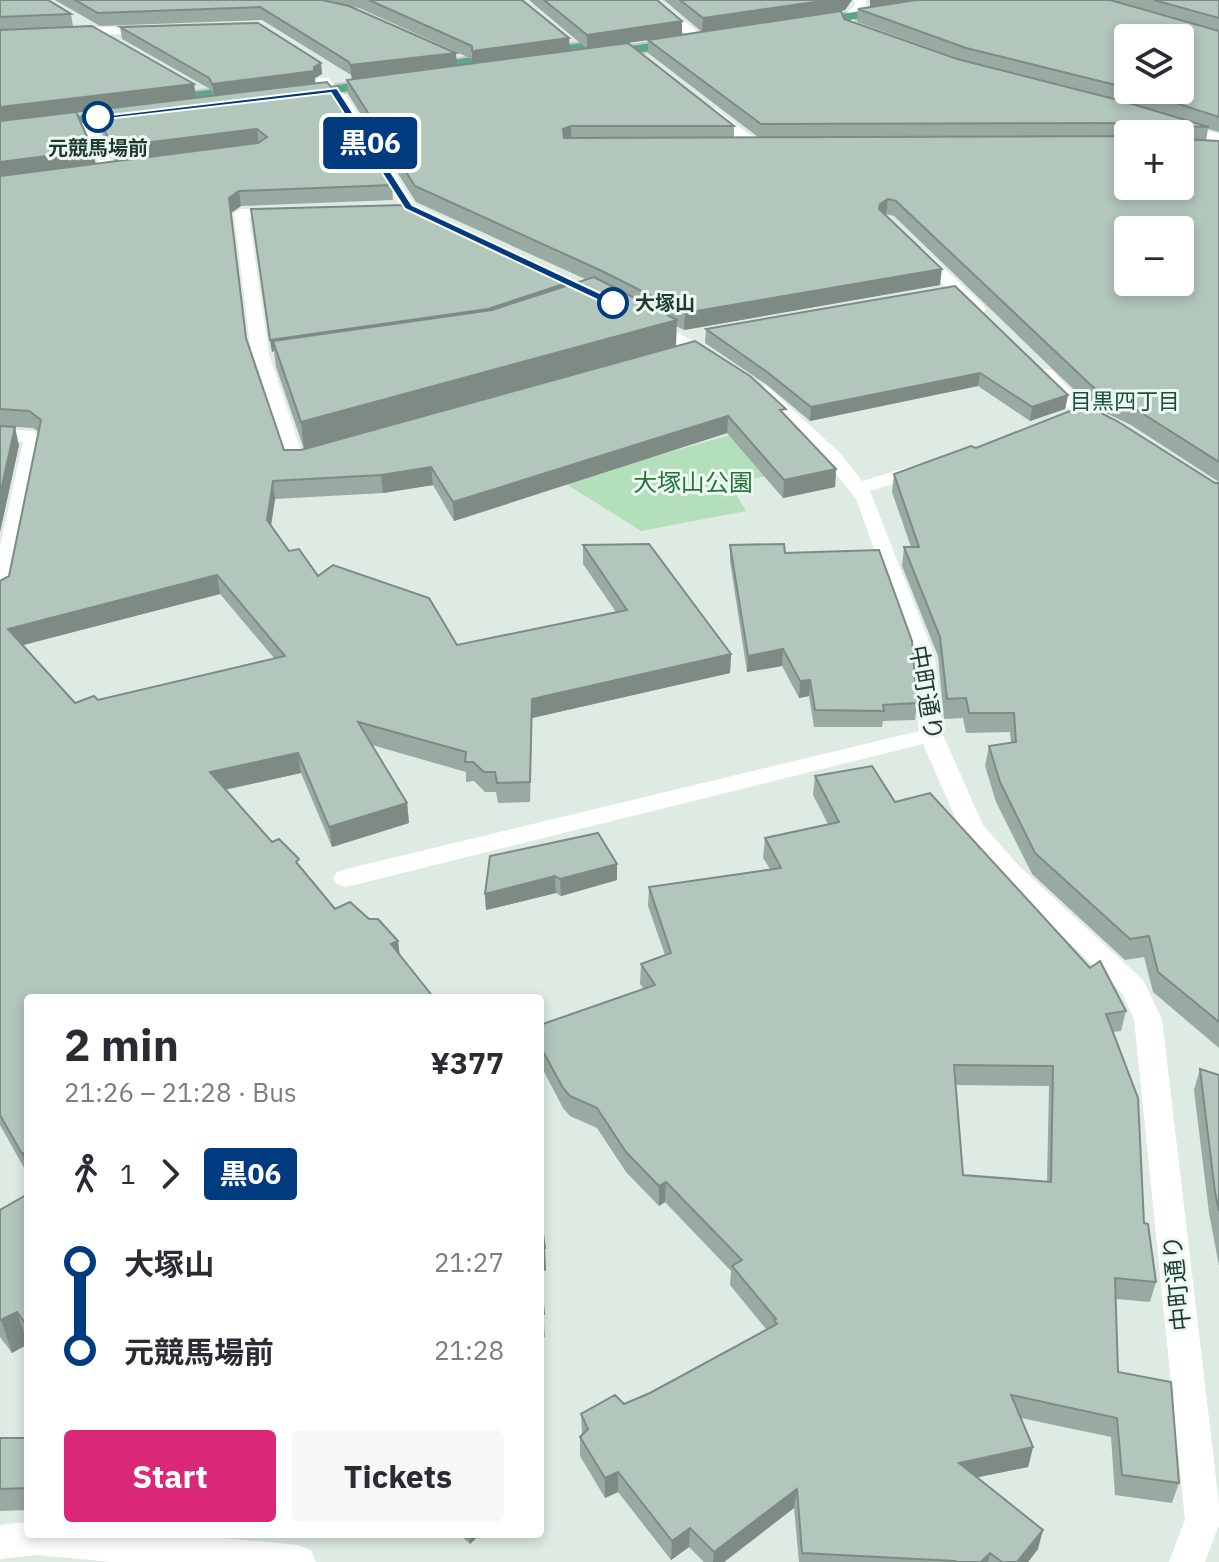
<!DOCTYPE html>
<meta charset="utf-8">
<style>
body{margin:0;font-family:"IBM Plex Sans","Noto Sans JP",sans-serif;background:#f7f7f7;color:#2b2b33;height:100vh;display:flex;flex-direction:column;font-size:30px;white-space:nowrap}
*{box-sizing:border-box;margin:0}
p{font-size:26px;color:#7c7c81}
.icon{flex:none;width:44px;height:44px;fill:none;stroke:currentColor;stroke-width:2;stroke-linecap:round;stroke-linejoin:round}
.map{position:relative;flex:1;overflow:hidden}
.side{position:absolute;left:24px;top:994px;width:520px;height:544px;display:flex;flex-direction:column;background:#fff;border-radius:8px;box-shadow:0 4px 12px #0003}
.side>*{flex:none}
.badge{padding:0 16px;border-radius:6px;font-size:28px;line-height:52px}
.tools{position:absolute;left:1114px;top:24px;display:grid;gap:16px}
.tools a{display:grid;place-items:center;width:80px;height:80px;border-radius:8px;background:#fff;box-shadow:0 4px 12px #0003;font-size:40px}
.map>.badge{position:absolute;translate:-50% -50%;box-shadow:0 0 0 4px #fff}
.legs{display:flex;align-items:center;gap:12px;height:88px;padding:0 40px;font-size:26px}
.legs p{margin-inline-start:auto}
.head{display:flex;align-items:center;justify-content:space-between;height:136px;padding:0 40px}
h1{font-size:44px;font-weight:800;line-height:60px}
.button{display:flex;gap:16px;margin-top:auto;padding:16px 40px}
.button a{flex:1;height:92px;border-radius:8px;background:#db2777;color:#fff;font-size:32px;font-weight:800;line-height:92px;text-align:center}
.button a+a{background:#f7f7f7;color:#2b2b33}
ul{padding:0 40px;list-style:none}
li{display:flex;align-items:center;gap:28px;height:88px;font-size:30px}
li i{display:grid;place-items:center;width:12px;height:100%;margin:0 10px;background:currentColor}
li i::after{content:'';width:20px;height:20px;margin:-10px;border:6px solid;border-radius:50%;background:#fff}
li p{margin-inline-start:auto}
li:first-child i{background:linear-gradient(#0000 50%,currentColor 0)}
li:last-child i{background:linear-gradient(currentColor 50%,#0000 0)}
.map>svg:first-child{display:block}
</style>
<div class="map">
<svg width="1219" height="1562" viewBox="0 0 1219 1562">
<rect width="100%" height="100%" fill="#ddebe3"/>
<!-- green -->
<path fill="#b3dfbb" d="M776,422L817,465L730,484L746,511L641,531L563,482Z"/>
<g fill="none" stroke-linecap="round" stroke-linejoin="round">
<!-- major casing -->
<g stroke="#c0c8c5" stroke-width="4">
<path id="major" d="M888,7L894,11L892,13L814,26L808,22L814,18Z
M617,38L621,39V45L538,57L532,53L538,49Z
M679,39L683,40V46L604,58L598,54L604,50Z
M502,53L506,54V60L423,72L417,68L423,64Z
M378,80L383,81V87L303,97L296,93L303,89Z
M244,86L250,90L249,93L165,103L158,99L165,95Z
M127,110L134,114L132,117L0,133V125Z"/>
</g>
<!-- minor -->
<path fill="#fff" fill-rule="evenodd" d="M646,0H659L704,37V43H696Z
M854,0H866L867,6L854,18V24L865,28V34H857L842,26V17L855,5Z
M151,26L157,30L155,33L68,36L62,32L68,28Z
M318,78H328L347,97L414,204L441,217V223H431L403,210L335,99L317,81Z
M705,108H715L759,142V148H749L705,114Z
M86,115L93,119L115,170L113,173H103L101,170L79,119Z
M1176,121L1219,134V143L1171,128L1169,125Z
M282,208L289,212L287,215L249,217L269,354L302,453L313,450L322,456L320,460L295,467L286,461L251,354L234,213L241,209Z
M918,247L924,249L984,306L986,309L984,312H972L912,255L910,252Z
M650,317L720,356L723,360L720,364H708L644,326L642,322L644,318Z
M1045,369L1051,370L1089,408L1114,424L1111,428C1088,434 1050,392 1036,374Z
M762,386L768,387L840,453L862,481L922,463L932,469L929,473L870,491L935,657L943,735L983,825L1020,867L1143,980L1162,1019L1219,1504V1525L1205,1562H1169L1185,1520L1134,1019L1122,993L1002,879L963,835L923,744L346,887L337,884L333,878L337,872L346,869L919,731L913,657L856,499L826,461L756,395L753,391L756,387Z
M0,429L33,431L42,437L11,594L0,600V546L23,442L0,441Z
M28,1522V1534H181L298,1545L311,1550L316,1562H112L38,1555L0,1559V1525Z"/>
<!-- major -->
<use href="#major" fill="#5da58c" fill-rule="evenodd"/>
</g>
<!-- wall -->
<path fill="#99aaa2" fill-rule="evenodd" d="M0,0L71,14L73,27L194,84L196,98L214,96L210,89L122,39L120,27L321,63L322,74L315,78V83L392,185L393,200L241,206L231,213L246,338L284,450H301L304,449L276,367L274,351L272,352L251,209L573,281V284L585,279L416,202L348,94L347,80L352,79L351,75L262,20L100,26L55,0H522L570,50L586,48L529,0H657L682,21V35L618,44L734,126V138L758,137L648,53V40L702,32L664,0H852L845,10L841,11L844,19L965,61L857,22L858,9L916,0H1219V132L1208,129L1206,141H1219V482L1131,425L1091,406L894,216L886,214L940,285L684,330L676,326V346L695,341L785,415L836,469L835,487L783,498L727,433L454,521L433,485L383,493L275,499L271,526L289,551L318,576L457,645L616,612L583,564V545L731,654L730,673L532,718L530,802L498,803L496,792H485L474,781L466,782V772L372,745L407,803L409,823L332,847L301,773L225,790L272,842L301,868L335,909L369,919L398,941L400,956L28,998V1175L0,1125V581L9,576L39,432L33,428L1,426L19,445L0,532ZM350,6L359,8L472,59V63L457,65ZM1128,38L1180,90H1128ZM96,110L98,124L115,161L95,164L77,113ZM1128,134H1180L1128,186ZM220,594L274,658L98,700L75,703L22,645Z
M955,286L1068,395L1065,409L1030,421L978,386L810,421L767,385L705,343L706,329Z
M976,448L1219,483V1048L1153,992L1144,957L1125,960L1032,874L996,802L985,766L989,746L1011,743L1010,732L966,733L963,718L944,719L938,656L902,566L904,547H911L892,492L894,474Z
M730,545L785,553L917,703L915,720L883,721L882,727H814L809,696L799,698L782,666L747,672L730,561Z
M815,776L895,802L1126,1011L1121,1031L1113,1032L1144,1223L1156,1282L1150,1302L1116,1299L1118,1372L1179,1483L1172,1503L1115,1495L1111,1437L1021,1418L1033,1447L1028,1467L977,1477L1038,1549L1028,1562H799L794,1508L724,1562H704L689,1547L671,1560L618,1492L605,1498L580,1456V1437L582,1435L581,1414L624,1404L650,1393L766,1329L730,1285L731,1271L665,1202L659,1206L626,1172L597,1128L570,1116L563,1108L540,1064V1025L644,989L640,984L641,964L665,955L648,906L649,887L770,869L763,858L765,838L828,824L813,795ZM955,1085L1049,1086L1047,1181L963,1175Z
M490,856L617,864V880L561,896L556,893L486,910L485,894Z
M1200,1069L1219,1075V1266L1209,1213L1194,1090Z
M28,1194V1344L12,1353L0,1337V1210Z
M540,1274L545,1337H540Z
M0,1438H28V1510L0,1511Z
M459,1534H480L470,1544Z"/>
<!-- shaded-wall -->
<path fill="#7d8b84" d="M829,0H852L845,10L702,32L703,18Z
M870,0H915L870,7Z
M682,21V35L587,49V35Z
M569,38L570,51L472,65V51Z
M456,53L457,66L352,79L350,65Z
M321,63L322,74L315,78V83L214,96L212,84L314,67Z
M194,84L196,98L0,122V107Z
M571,126V141L564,143L563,129Z
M257,129L259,144L115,162L112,147Z
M93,150L96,165L0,177V162Z
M239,191L241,206L231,213L229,198Z
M888,199L886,214L878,219L880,204Z
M942,269L940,285L684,330L685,313Z
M573,281V292L488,320L273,341L274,351L272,352L270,340Z
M677,320L676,346L304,449L301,422Z
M980,373L978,386L810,421L811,407Z
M1068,395L1065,409L1030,421L1032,407Z
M728,416L727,433L454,521L453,502Z
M15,427L19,445L0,532V495Z
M431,467L433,485L383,493L381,475Z
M836,469L835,487L783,498L784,480Z
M273,481L275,499L269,538L267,520Z
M217,575L220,594L12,648L8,629Z
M783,649L782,666L747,672L748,656Z
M731,654L730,673L532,718L530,802L532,699Z
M810,680L809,696L799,698L800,681Z
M298,753L301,773L213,792L210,772Z
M407,803L409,823L332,847L329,827Z
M617,864V880L561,896L560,879Z
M555,876L556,893L486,910L485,894Z
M398,941L400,961L391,944Z
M28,1151V1174L22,1154Z
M666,1182L665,1202L659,1206V1186Z
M545,1248L546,1270L540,1273V1250Z
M17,1312L28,1344L12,1353L1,1320Z
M1033,1447L1028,1467L955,1482L959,1463Z
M618,1472V1492L605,1498V1478Z
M797,1489L794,1508L724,1562H713L714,1552Z
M690,1528L689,1547L671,1560L672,1541Z
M1043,1530L1038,1549L1028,1562H1017Z
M470,1534H480L470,1544Z
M990,1553L988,1562H981Z"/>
<!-- building -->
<path fill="#b2c6bc" stroke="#7d8b84" stroke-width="2" fill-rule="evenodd" d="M0,0H48L71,14L0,17Z
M75,0H322L349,6L456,53L350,65L349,62L260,7L98,13Z
M369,0H522L569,38L472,51V46Z
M544,0H657L682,21L587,35Z
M680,0H829L703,18Z
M916,0H1110L1219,31V117L1136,90H1180V38H1128V88L966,48L858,9Z
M1154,0H1219V18Z
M841,11L844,19L957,59L1122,101L1209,127L1181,126L1183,139L1219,141V462L1134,408L1094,388L896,201L888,199L880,204L879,209L942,269L685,313L602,271L415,186L347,80L628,43L734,126H571L563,129L564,138L1128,136V186H1180V134H1133L1134,126L1131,123L761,124L648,40ZM1128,230H1180V282H1128Z
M258,23L321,63L314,67V71L212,84L209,78L120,27Z
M92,26L194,84L0,107V30Z
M327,82L331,87L392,185L239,191L229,198L246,338L284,450H301L695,341L750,376L786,409L780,410L836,469L784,480L728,416L453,502L431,467L381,475L273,481L267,520L289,551L299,549L318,576L333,565L429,598L457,645L627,610L583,545L649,544L731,654L532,699L530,782L497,783L495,772H484L473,762H465L466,752L358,722L407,803L329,827L298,753L210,772L272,842L279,839L299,859L296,862L335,909L350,902L369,919H378L398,941L391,944L434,998H28V1151L22,1154L0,1115V581L9,576L41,420L29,411L0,409V176L258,143L267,137L257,129L112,147L96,110ZM217,575L285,656L98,700L94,696L75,703L8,629Z
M76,112L93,150L0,162V121Z
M405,205L573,281L488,309L270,340L251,209Z
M594,277L677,320L301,422L273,341L492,310Z
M955,286L1068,395L1032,407L980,373L811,407L767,372L706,329Z
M1085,405L1117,421L1215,483H1219V1022L1158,972L1149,936L1130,939L1035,853L1000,782L989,746L1016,742L1014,713H969L966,698L947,699L940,637L904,547H919L894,474L971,446L976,448Z
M0,426L15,427L0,495Z
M784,544L785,553L879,550L912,641L917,703L883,705L884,711L815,710L810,680L800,681L783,649L748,656L730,545Z
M872,766L895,802L930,793L1090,968L1100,961L1126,1011L1106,1014L1138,1098L1144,1223L1148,1224L1156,1282L1115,1278L1118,1372L1171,1382L1179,1483L1122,1475L1117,1418L1011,1395L1033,1447L959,1463L1043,1530L1017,1562H1002L990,1553L981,1562H957L955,1561L802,1553L797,1489L714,1552L690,1528L672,1541L618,1472L605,1478L580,1437L588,1429L581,1414L615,1395L624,1404L650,1393L777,1324L774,1320L776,1319L732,1266L742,1260L666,1182L659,1186L626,1152L597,1108L570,1096L563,1088L540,1046V1025L655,985L641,964L671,953L649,887L781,868L765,838L839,822L815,776ZM954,1065L1053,1066L1051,1182L963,1175Z
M598,833L617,864L560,879L555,876L485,894L490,856Z
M1200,1069L1219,1075V1211L1215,1192Z
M28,1194V1327L17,1312L1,1320H0V1210Z
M540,1213L545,1248L540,1250Z
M540,1274L544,1314L540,1315Z
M0,1438H28V1488L0,1489Z"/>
<!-- line-1 -->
<path fill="#003b80" stroke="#fff" stroke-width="2" d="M337,88L412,205L617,301V306H610L405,209L331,93L98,120L94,117Z"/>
<!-- markers -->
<g fill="#fff" stroke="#003b80" stroke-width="4">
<circle cx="98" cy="117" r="14"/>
<circle cx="613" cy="303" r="14"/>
</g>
<g text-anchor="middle" stroke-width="6" stroke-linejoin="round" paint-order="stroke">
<!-- far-stop labels -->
<g font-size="20" font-weight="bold" fill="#1d3c31" stroke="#eef7f2">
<text x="98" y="155">元競馬場前</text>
<text x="635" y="310" text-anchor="start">大塚山</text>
</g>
<!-- far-neighbourhood labels -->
<g font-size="22" fill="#184f3d" stroke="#eef7f2">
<text x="1125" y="409">目黒四丁目</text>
</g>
<!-- park labels -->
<g font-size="24" fill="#24763c" stroke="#eef7f2">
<text x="693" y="491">大塚山公園</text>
</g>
<!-- street labels -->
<g font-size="24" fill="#1d3c31" stroke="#eef7f2">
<text transform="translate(926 693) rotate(80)" y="8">中町通り</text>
<text transform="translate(1177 1283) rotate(-96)" y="8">中町通り</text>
</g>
</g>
</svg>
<div class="tools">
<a><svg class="icon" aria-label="layers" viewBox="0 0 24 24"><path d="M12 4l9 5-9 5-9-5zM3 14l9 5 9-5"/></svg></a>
<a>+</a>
<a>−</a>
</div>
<b class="badge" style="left:370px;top:143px;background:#003b80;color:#fff">黒06</b>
<section class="side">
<div class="head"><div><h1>2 min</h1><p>21:26 – 21:28 · Bus</p></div><b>¥377</b></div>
<div class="legs"><svg class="icon" aria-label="walk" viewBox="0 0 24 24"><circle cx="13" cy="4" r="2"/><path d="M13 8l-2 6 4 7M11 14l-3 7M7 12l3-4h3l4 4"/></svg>1<svg class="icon" aria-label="forward" viewBox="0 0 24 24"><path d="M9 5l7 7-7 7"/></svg><b class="badge" style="background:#003b80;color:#fff">黒06</b></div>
<ul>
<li><i style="color:#003b80"></i><b>大塚山</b><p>21:27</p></li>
<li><i style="color:#003b80"></i><b>元競馬場前</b><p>21:28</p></li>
</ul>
<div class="button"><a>Start</a><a>Tickets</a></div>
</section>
</div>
